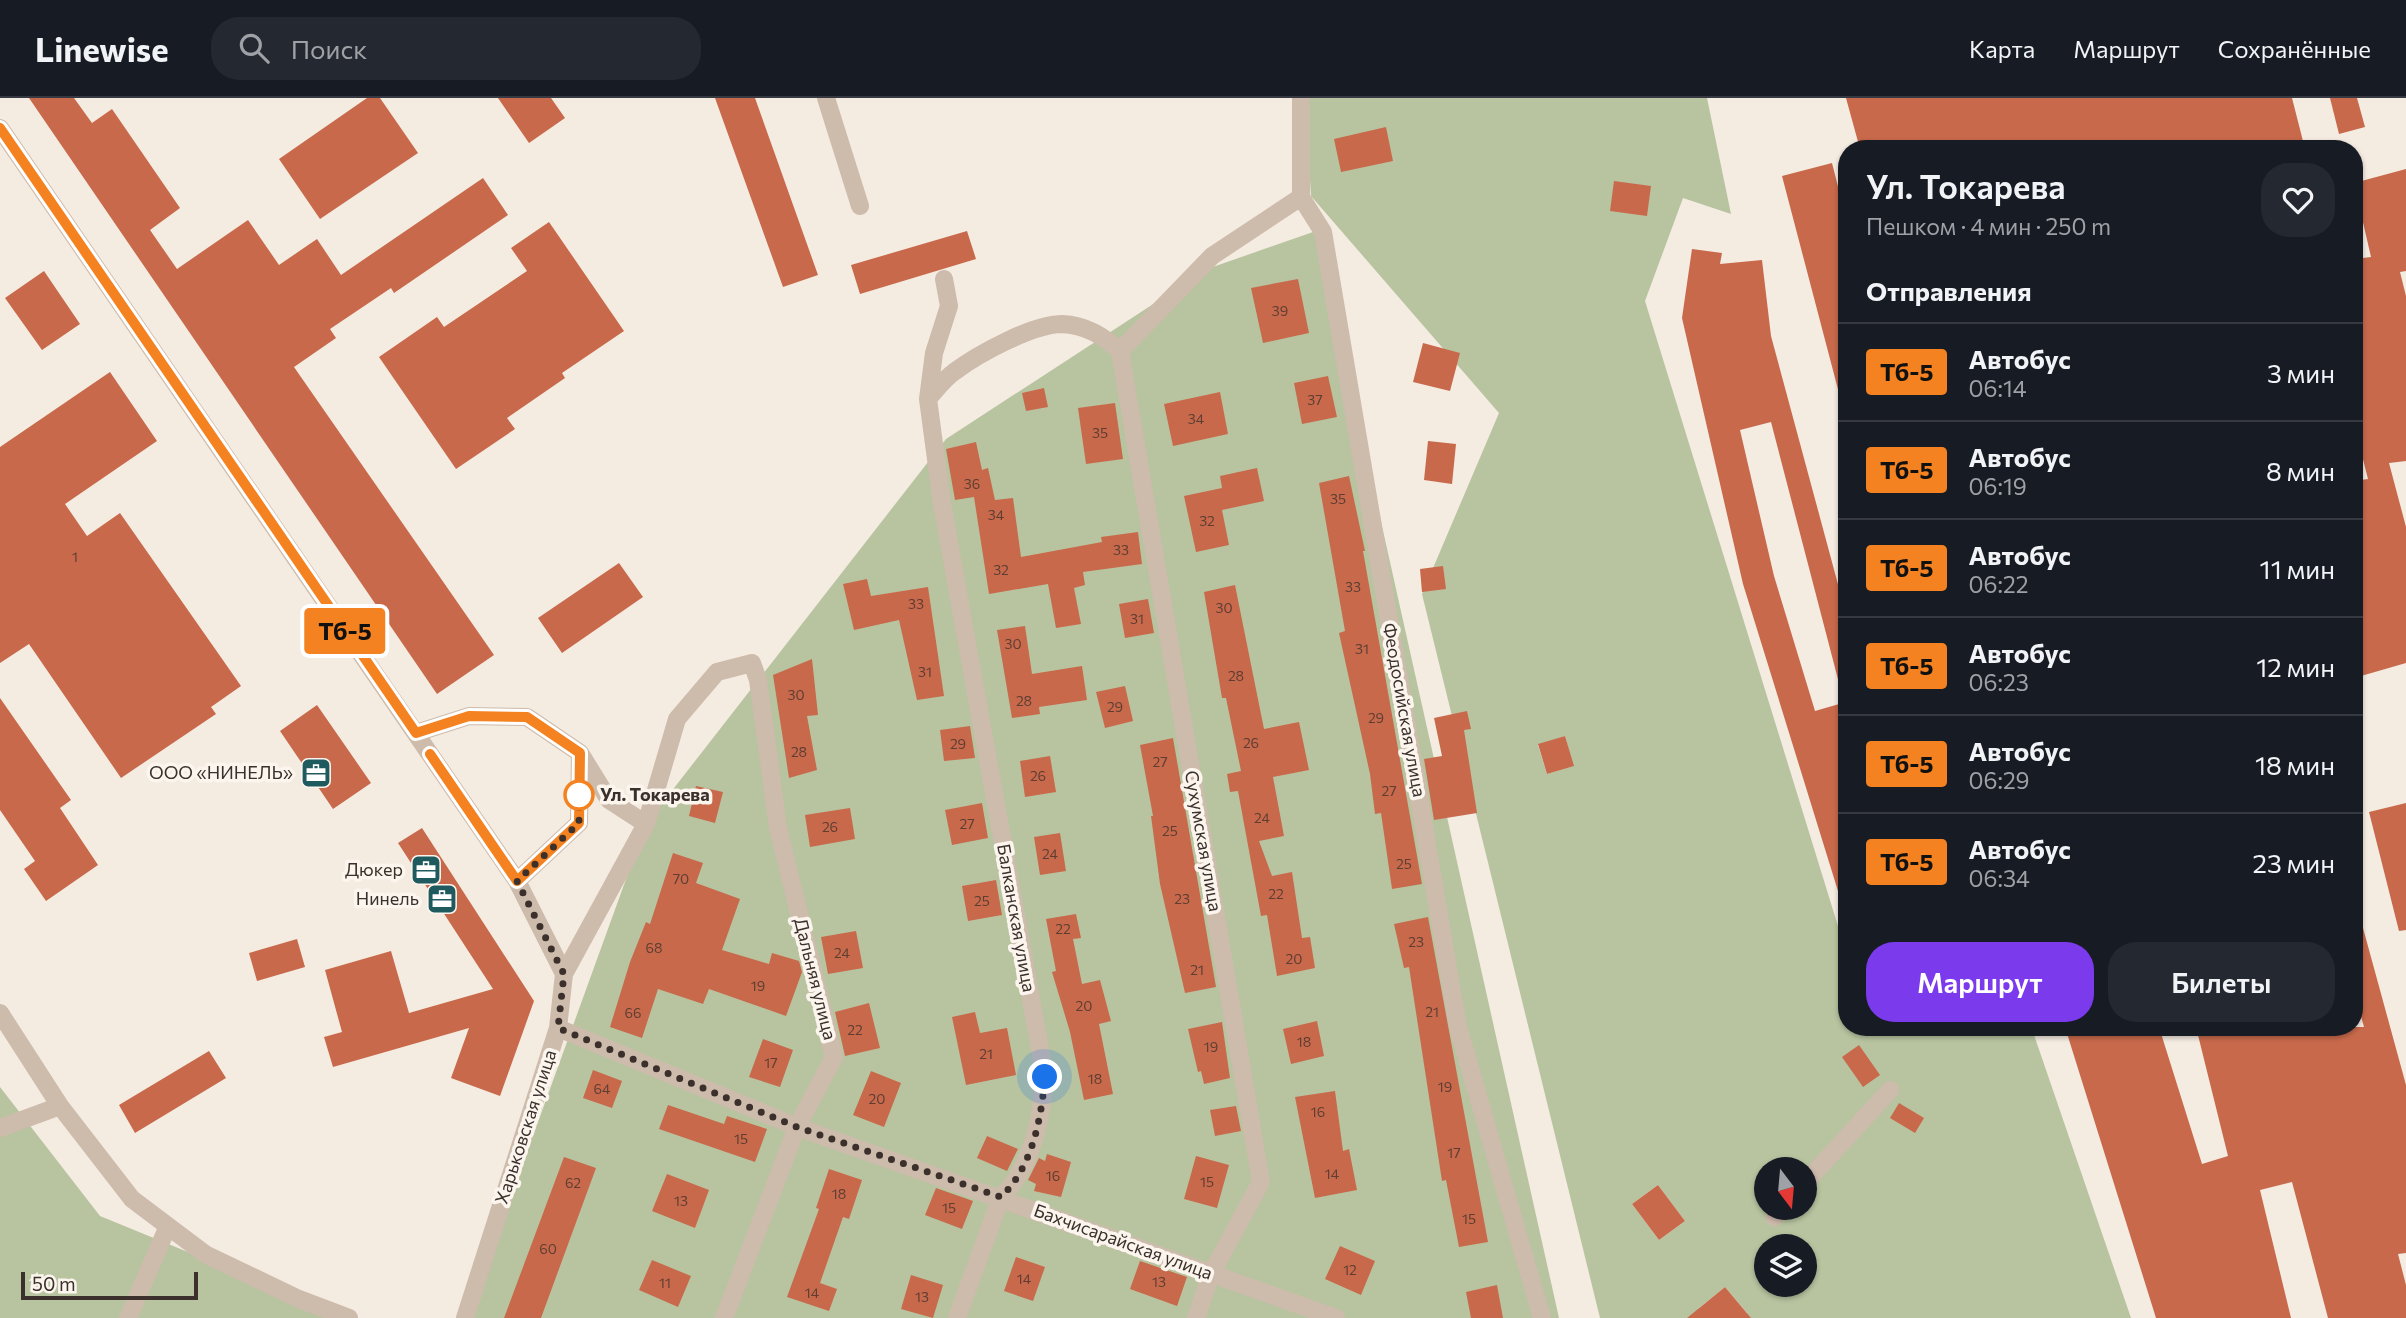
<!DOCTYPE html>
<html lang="ru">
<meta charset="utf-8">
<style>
body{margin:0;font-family:Commissioner,sans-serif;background:#242831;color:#f1f3f6;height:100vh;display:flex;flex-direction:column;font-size:26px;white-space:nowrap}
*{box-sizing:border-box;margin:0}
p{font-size:23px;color:#9ea1a6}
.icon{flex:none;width:38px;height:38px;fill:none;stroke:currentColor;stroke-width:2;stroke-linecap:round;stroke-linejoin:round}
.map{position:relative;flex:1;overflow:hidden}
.details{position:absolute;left:1838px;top:42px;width:525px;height:896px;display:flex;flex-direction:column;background:#171b24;border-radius:28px;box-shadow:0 2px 5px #0004}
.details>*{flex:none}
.badge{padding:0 14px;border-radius:5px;font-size:24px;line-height:46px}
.needle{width:46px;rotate:164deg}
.controls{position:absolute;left:1754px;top:1059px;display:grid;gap:14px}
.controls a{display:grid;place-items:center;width:63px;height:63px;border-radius:50%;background:#171b24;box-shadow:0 2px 5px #0004;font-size:35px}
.scale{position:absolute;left:21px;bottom:18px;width:177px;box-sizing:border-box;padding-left:7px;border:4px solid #3b302b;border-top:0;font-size:19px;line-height:24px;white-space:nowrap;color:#3b302b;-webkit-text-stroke:5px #fbf5ee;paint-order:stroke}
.you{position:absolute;width:35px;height:35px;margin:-18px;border:5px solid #fff;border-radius:50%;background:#1a73e8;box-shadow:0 0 0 10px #1a73e833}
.map>.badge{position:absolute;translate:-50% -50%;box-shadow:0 0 0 4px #fff}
h2{padding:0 28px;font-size:26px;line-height:63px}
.round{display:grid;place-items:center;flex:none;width:74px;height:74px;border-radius:28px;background:#242831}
.headline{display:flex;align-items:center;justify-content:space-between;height:119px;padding:0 28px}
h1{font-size:33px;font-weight:600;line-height:52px}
.primary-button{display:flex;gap:14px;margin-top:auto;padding:14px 28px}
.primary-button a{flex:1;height:80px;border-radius:28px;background:#7c3aed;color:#fff;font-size:28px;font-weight:600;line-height:80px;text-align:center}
.primary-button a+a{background:#242831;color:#f1f3f6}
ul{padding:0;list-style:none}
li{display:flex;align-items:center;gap:21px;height:98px;padding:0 28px;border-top:2px solid #363941}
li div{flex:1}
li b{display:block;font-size:26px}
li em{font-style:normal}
li .badge{min-width:77px;font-weight:700;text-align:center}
header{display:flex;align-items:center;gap:42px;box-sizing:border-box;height:98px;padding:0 35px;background:#171b24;border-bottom:2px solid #363941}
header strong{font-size:33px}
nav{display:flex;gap:38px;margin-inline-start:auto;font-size:24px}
.search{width:490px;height:63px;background:#242831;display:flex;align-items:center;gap:18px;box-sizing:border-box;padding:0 24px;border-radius:28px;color:#9ea1a6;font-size:26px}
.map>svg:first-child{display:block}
</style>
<header>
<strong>Linewise</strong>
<div class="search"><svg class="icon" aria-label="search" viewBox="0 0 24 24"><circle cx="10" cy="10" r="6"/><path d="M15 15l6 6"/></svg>Поиск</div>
<nav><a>Карта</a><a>Маршрут</a><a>Сохранённые</a></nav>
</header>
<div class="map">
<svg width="2406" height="1220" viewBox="0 0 2406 1220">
<rect width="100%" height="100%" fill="#f4ebe1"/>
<!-- green -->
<path fill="#b8c4a0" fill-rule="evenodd" d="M1305,0H1707L1731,116L1683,100L1645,203L1846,854V929L2032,931L2131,1220H1742L1747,1215L1725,1189L1699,1210L1707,1220H1600L1422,496L1499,315L1311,98ZM1565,638L1573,668L1547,676L1538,647ZM1766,1071H1804V1110H1766ZM1658,1087L1685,1123L1659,1142L1632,1106ZM1766,1148H1804V1186H1766Z
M1316,133L1559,1220H467L646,726L946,341L1207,171Z
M0,989L100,1118L349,1220H0Z"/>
<!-- building -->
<path fill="#c8694b" d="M29,0H74L92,25L112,11L180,110L150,132L177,171L248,122L279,167L317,141L341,177L483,80L508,117L394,195L391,190L330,231L336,240L294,269L494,557L437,596Z
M367,0H380L418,55L320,121L279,61Z
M498,0H551L565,20L529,45Z
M715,0H755L818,177L783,189Z
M1846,0H2292L2305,51H1860Z
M2330,0H2357L2365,29L2339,36Z
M1386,29L1393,63L1341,74L1334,41Z
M1832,65L1846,120V298L1840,299L1782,78Z
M2406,71V173L2400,174L2406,198V363L2389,365L2406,429V565L2361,578L2354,551V383L2368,381L2354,326V161L2371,159L2354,85Z
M1614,83L1651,88L1647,118L1610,113Z
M549,124L624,233L562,275L565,280L507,320L515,331L456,371L379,259L437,219L444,229L527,173L511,150Z
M967,133L976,161L860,196L851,167Z
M1692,151L1722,155L1720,166L1762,162L1771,238L1846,516V588L1840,589L1771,324L1740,332L1774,478L1815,613L1846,604V685L1838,686L1846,713V805L1842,806L1743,486L1682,220Z
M44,173L80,226L42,252L5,200Z
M1298,181L1309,235L1263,245L1251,190Z
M1423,245L1460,255L1450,293L1413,284Z
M110,274L157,343L65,406L87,438L120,415L241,588L211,609L216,616L121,680L29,546L0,565V349Z
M1328,278L1337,319L1302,326L1294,285Z
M1044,290L1048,309L1026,313L1022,295Z
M1220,294L1228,336L1173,348L1164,306Z
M1115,305L1123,361L1086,366L1078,310Z
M1428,343L1456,346L1452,386L1424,382Z
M976,344L982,372L988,370L995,402L1013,400L1021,459L1102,444L1101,439L1138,434L1142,466L1083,474L1085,487L1074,490L1081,526L1056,530L1048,486L989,496L974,399L955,402L946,351Z
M1257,370L1264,403L1222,412L1229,447L1196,454L1184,398L1222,390L1220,378Z
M1349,378L1365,453H1363L1422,786L1392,791L1381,715L1375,716L1370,676L1339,535L1345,533L1319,385Z
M619,465L643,499L562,555L538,520Z
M1443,468L1446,491L1422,494L1420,471Z
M867,481L871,498L928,489L944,598L917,602L899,522L854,532L843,486Z
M1235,487L1264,631L1299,624L1309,672L1273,679L1284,738L1259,743L1272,778L1292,774L1302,840L1310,839L1315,870L1277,878L1267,817L1261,818L1238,693L1230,694L1227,676L1241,673L1226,600H1222L1204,494Z
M1148,501L1154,535L1125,540L1119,506Z
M1025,528L1032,576L1082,568L1087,602L1039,609L1040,616L1012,620L997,532Z
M812,561L818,617L807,618L817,672L789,680L773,577Z
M1125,588L1133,623L1105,630L1096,594Z
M0,600L71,702L60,710L98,767L46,803L24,771L35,763L0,712Z
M317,607L371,685L333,711L280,633Z
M1467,613L1471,631L1464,632L1477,715L1434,722L1424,661L1442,658L1434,620Z
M970,628L975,660L944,663L940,632Z
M1565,638L1574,668L1547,676L1538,646Z
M1173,640L1216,889L1185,895L1160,786L1151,718H1153L1140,647Z
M1050,658L1056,694L1025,699L1020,663Z
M696,688L723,694L715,725L689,718Z
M982,705L988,740L952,747L945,712Z
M2406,705V832L2399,833L2369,714Z
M850,710L855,741L810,749L805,717Z
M422,730L534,903L500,998L451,980L469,930L333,969L324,939L342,934L325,872L391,853L409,915L493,891L398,745Z
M1060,735L1066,773L1040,777L1034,739Z
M673,755L703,765L696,785L740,801L722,852L769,866L772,855L799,863L802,874L786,918L709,891L703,906L658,891L642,940L610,929L630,864L646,824L650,826Z
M996,782L1002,817L968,823L962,788Z
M1076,816L1081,840L1073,841L1082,886L1100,882L1111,923L1099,926L1113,996L1084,1002L1070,934L1052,874L1056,873L1046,821Z
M1428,819L1488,1144L1459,1149L1446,1082L1442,1083L1409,869L1404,870L1394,826Z
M2360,819L2406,987V1155L2398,1156L2406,1187V1220H2328L2292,1084L2260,1092L2291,1220H2156L2065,929H2159L2202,1066L2228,1058L2196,929H2364L2354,893V820Z
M856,833L863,870L828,876L821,839Z
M297,841L305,869L257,883L249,855Z
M869,905L880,950L845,958L835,914Z
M975,914L980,935L1007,930L1016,977L966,987L952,919Z
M1317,923L1324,958L1291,966L1283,931Z
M1222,924L1230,980L1204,986L1201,973L1198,974L1188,931Z
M763,941L793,952L780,989L749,979Z
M1859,947L1880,977L1863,989L1842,959Z
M209,953L226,980L135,1035L119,1007Z
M593,972L622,983L612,1010L583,1000Z
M871,973L901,985L884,1029L853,1017Z
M1335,993L1343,1053L1349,1051L1357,1092L1315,1100L1295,999Z
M1899,1005L1924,1020L1915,1035L1890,1020Z
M668,1007L724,1026L727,1018L767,1031L755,1064L659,1031Z
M1236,1008L1241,1033L1215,1038L1210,1012Z
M987,1038L1018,1051L1007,1073L977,1060Z
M1047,1056L1071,1064L1061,1099L1034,1093L1036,1086L1028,1082L1039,1060L1045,1063Z
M1196,1058L1229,1067L1217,1110L1184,1101Z
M564,1059L596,1070L541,1220H504Z
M829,1071L862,1082L849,1121L843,1119L820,1185L837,1191L829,1213L787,1199L819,1111L816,1110Z
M667,1076L709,1092L695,1130L652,1113Z
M1658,1087L1685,1123L1659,1142L1632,1106Z
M936,1090L973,1103L962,1131L925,1117Z
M1340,1148L1375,1163L1361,1197L1325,1181Z
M1016,1159L1045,1169L1033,1203L1004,1193Z
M652,1162L691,1178L678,1209L639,1192Z
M1140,1163L1187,1179L1177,1208L1130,1191Z
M911,1177L943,1187L933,1220L901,1211Z
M1497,1187L1503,1220H1471L1466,1194Z
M1725,1189L1751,1220H1687Z"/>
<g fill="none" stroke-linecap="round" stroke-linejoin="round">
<!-- minor -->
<path stroke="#cdbbac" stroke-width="18" d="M826,0L860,108
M1301,0V99L1323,134L1458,929L1542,1220
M0,30L517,783L564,876
M1120,253L1261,1084L1211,1176L1196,1220
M928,301L934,255L949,208L944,181
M416,635L469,618L527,619L580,655L609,702L646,726
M517,783L579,725L580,655
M0,915L60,1008L132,1101L205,1156L299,1201L349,1220
M558,930L797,1029L1336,1220
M0,1030L60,1008
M1804,1086L1890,992
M1774,1119L1783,1110
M128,1220L168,1128
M465,1220L558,930L564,876L646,726L677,621L717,574L752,565L758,582L778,730L834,959L797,1029L724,1220
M957,1220L1001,1099C1033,1068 1041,1021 1045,979L942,406L928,301C936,292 944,281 954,274C978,256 1033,226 1062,226C1086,227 1103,238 1120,253L1212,158L1301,99"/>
</g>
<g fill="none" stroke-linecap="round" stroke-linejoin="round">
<!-- line casing -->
<g stroke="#fff" stroke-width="16">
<path id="line" d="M0,30L416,635L469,618L527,619L580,655L579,725L517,783L430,656"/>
</g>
<!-- line -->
<use href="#line" stroke="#f58220" stroke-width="10"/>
<!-- walk -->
<path stroke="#3b302b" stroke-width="7" stroke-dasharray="0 12.6" d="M579,697V725L517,783L564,876L558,930L797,1029L1001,1099C1033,1068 1041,1021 1045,979"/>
</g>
<!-- icons -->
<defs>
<g id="office-square" transform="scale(1.575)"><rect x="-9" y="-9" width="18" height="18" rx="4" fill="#1f5a5e" stroke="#fbf5ee"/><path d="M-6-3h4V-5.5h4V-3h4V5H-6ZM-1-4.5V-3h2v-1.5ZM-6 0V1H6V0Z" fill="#fff"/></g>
</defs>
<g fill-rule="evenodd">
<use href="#office-square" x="316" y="675"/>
<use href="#office-square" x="426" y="772"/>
<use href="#office-square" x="442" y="801"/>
</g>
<!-- markers -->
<circle fill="#fff" stroke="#f58220" stroke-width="3.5" cx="579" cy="697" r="14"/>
<g text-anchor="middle" stroke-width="7" stroke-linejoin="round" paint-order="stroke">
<!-- number labels -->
<g font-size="14" fill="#5e3e33">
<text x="1280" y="218">39</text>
<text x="1315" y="307">37</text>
<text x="1196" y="326">34</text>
<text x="1100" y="340">35</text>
<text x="972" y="391">36</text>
<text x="1338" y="406">35</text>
<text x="996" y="422">34</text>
<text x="1207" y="428">32</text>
<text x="1121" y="457">33</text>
<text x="75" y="464">1</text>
<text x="1001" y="477">32</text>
<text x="1353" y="494">33</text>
<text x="916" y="511">33</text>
<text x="1224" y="515">30</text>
<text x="1137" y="526">31</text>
<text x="1013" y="551">30</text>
<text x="1362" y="556">31</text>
<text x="925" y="579">31</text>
<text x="1236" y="583">28</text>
<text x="796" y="602">30</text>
<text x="1024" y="608">28</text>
<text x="1115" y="614">29</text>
<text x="1376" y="625">29</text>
<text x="1251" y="650">26</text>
<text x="958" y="651">29</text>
<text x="799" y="659">28</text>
<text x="1160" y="669">27</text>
<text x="1038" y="683">26</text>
<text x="1389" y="698">27</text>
<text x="1262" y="725">24</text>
<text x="967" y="731">27</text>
<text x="830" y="734">26</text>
<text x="1170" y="738">25</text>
<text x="1050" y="761">24</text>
<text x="1404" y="771">25</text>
<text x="681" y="786">70</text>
<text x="1276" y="801">22</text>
<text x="1182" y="806">23</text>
<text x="982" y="808">25</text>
<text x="1063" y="836">22</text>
<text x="1416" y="849">23</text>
<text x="654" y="855">68</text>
<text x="842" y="860">24</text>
<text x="1294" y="866">20</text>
<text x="1197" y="877">21</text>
<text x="758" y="893">19</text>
<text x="1084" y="913">20</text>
<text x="1432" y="919">21</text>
<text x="633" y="920">66</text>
<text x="855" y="937">22</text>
<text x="1304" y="949">18</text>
<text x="1211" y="954">19</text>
<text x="986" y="961">21</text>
<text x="771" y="970">17</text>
<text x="1095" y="986">18</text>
<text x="1445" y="994">19</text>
<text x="602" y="996">64</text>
<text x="877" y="1006">20</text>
<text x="1318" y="1019">16</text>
<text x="741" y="1046">15</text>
<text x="1454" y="1060">17</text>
<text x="1332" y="1081">14</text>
<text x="1053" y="1083">16</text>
<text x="1207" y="1089">15</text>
<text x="573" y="1090">62</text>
<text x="839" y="1101">18</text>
<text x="681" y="1108">13</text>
<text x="949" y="1115">15</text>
<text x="1469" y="1126">15</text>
<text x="548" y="1156">60</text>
<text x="1350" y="1177">12</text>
<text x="1024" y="1186">14</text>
<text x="1159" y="1189">13</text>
<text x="665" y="1190">11</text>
<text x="812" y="1200">14</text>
<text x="922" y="1204">13</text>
</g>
<!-- street labels -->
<g font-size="18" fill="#3b302b" stroke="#fbf5ee">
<text transform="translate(1404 612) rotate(80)" y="6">Феодосийская улица</text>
<text transform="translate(1203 743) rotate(80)" y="6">Сухумская улица</text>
<text transform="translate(1016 820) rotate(80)" y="6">Балканская улица</text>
<text transform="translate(815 881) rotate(76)" y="6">Дальняя улица</text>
<text transform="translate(526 1029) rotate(-72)" y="6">Харьковская улица</text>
<text transform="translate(1123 1144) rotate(20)" y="6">Бахчисарайская улица</text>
</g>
<!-- poi labels -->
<g font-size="18" fill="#3b302b" stroke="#fbf5ee" text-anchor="end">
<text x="293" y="681">ООО «НИНЕЛЬ»</text>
<text x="403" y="778">Дюкер</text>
<text x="419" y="807">Нинель</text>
</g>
<!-- stop labels -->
<g font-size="18" font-weight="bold" fill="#3b302b" stroke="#fbf5ee" text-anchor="start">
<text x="600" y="703">Ул. Токарева</text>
</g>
</g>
</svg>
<div class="controls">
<a><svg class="needle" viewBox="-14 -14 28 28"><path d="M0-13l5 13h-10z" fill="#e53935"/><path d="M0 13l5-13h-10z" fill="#9ea1a6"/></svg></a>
<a><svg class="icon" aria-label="layers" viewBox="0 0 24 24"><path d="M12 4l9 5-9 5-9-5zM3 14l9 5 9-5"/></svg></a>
</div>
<div class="scale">50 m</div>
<div class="you" style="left:1045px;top:979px"></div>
<b class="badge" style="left:345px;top:533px;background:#f58220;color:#111">Тб-5</b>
<section class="details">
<div class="headline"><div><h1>Ул. Токарева</h1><p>Пешком · 4 мин · 250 m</p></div><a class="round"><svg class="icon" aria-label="heart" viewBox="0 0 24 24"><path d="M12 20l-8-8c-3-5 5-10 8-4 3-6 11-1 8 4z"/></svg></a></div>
<h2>Отправления</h2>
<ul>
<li><span class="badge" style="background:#f58220;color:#111">Тб-5</span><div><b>Автобус</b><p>06:14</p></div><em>3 мин</em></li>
<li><span class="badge" style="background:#f58220;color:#111">Тб-5</span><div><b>Автобус</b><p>06:19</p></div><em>8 мин</em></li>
<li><span class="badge" style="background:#f58220;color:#111">Тб-5</span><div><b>Автобус</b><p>06:22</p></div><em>11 мин</em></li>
<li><span class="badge" style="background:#f58220;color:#111">Тб-5</span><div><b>Автобус</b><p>06:23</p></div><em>12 мин</em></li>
<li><span class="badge" style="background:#f58220;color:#111">Тб-5</span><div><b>Автобус</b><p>06:29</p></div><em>18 мин</em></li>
<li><span class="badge" style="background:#f58220;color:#111">Тб-5</span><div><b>Автобус</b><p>06:34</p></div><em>23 мин</em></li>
</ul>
<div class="primary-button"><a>Маршрут</a><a>Билеты</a></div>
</section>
</div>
